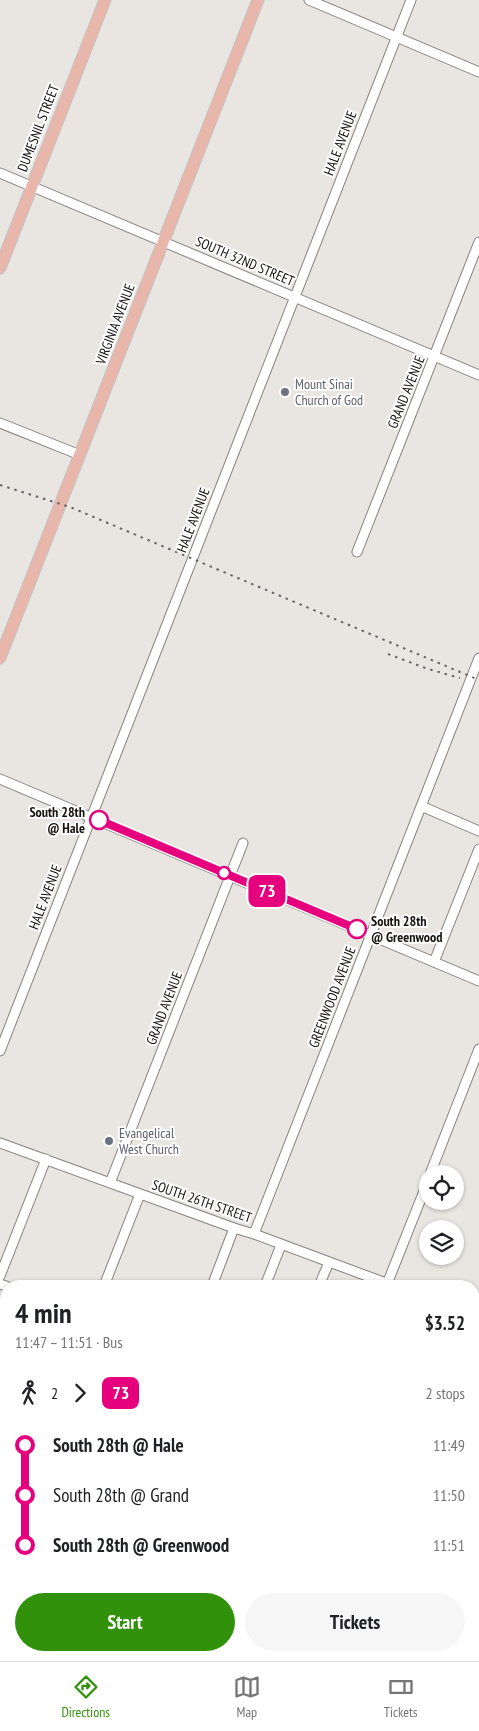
<!DOCTYPE html>
<meta charset="utf-8">
<style>
body{margin:0;font-family:"PT Sans Narrow",sans-serif;background:#f6f6f6;color:#202124;height:100vh;display:flex;flex-direction:column;font-size:19px;white-space:nowrap}
*{box-sizing:border-box;margin:0}
p{font-size:16px;color:#757577}
.icon{flex:none;width:28px;height:28px;fill:none;stroke:currentColor;stroke-width:2;stroke-linecap:round;stroke-linejoin:round}
.map{position:relative;flex:1;overflow:hidden}
.sheet{position:absolute;left:0px;top:1280px;width:480px;height:381px;display:flex;flex-direction:column;background:#fff;border-radius:20px 20px 0 0;box-shadow:0 1px 4px #0004}
.sheet>*{flex:none}
.badge{padding:0 10px;border-radius:8px;font-size:18px;line-height:32px}
.tools{position:absolute;left:419px;top:1165px;display:grid;gap:10px}
.tools a{display:grid;place-items:center;width:45px;height:45px;border-radius:50%;background:#fff;box-shadow:0 1px 4px #0004;font-size:25px}
.map>.badge{position:absolute;translate:-50% -50%;box-shadow:0 0 0 2px #fff}
.legs{display:flex;align-items:center;gap:8px;height:55px;padding:0 15px;font-size:16px}
.legs p{margin-inline-start:auto}
.summary{display:flex;align-items:center;justify-content:space-between;height:85px;padding:0 15px}
h1{font-size:28px;font-weight:800;line-height:38px}
.primary-button{display:flex;gap:10px;margin-top:auto;padding:10px 15px}
.primary-button a{flex:1;height:58px;border-radius:30px;background:#32910a;color:#fff;font-size:20px;font-weight:800;line-height:58px;text-align:center}
.primary-button a+a{background:#f6f6f6;color:#202124}
ul{padding:0 15px;list-style:none}
li{display:flex;align-items:center;gap:18px;height:50px;font-size:19px}
li i{display:grid;place-items:center;width:8px;height:100%;margin:0 6px;background:currentColor}
li i::after{content:'';width:12px;height:12px;margin:-6px;border:4px solid;border-radius:50%;background:#fff}
li p{margin-inline-start:auto}
li:first-child i{background:linear-gradient(#0000 50%,currentColor 0)}
li:last-child i{background:linear-gradient(currentColor 50%,#0000 0)}
.tab-bar{display:flex;justify-content:space-around;align-items:center;height:70px;border-top:1px solid #e0e0e0;background:#fff;font-size:14px;color:#757577}
.tab-bar a{display:grid;justify-items:center;gap:2px}
.tab-bar .selected{color:#32910a}
.map>svg:first-child{display:block}
</style>
<div class="map">
<svg width="479" height="1661" viewBox="0 0 479 1661">
<rect width="100%" height="100%" fill="#e9e6e2"/>
<!-- green -->
<path fill="#a8d2bc" d="M74,1655H167L165,1661H72Z"/>
<g fill="none" stroke-linecap="round" stroke-linejoin="round">
<!-- minor casing -->
<g stroke="#85827f" stroke-width="11">
<path id="minor" d="M309,0L479,72
M0,173L479,375
M0,423L80,455
M357,552L479,242
M0,779L479,981
M421,806L479,831
M434,962L479,849
M0,1051L411,0
M0,1143L234,1228L254,1234L394,1286
M430,1174L479,1049
M110,1183L243,843
M254,1234L479,658
M0,1276L46,1159
M0,1284L6,1286
M387,1284L428,1181
M104,1286L140,1194
M212,1286L234,1228
M265,1286L281,1245
M319,1286L329,1262
M474,1315L479,1317
M474,1461L479,1447
M0,1473L6,1476
M474,1485L479,1487
M0,1550L6,1534
M474,1574L479,1576
M474,1609L479,1596
M440,1655L455,1661
M65,1661L67,1655
M173,1661L175,1655
M280,1661L282,1655
M395,1661L398,1655"/>
</g>
<!-- major casing -->
<g stroke="#c2c2c1" stroke-width="13">
<path id="major" d="M0,268L105,0
M0,658L258,0"/>
</g>
<!-- minor -->
<use href="#minor" stroke="#fff" stroke-width="9"/>
<!-- major -->
<use href="#major" stroke="#e8b6ab" stroke-width="11"/>
<!-- rail -->
<path stroke="#676563" stroke-width="2" stroke-dasharray="2.5 5" stroke-linecap="butt" d="M0,485L70,507L479,680
M388,654L428,669L460,678"/>
</g>
<g fill="none" stroke-linecap="round" stroke-linejoin="round">
<!-- line-1 casing -->
<g stroke="#fff" stroke-width="11">
<path id="line-1" d="M99,820L357,929"/>
</g>
<!-- line-1 -->
<use href="#line-1" stroke="#e6007e" stroke-width="8"/>
</g>
<!-- markers -->
<g fill="#6b7280" stroke="#fff" stroke-width="2">
<circle cx="285" cy="392" r="5"/>
<circle cx="109" cy="1141" r="5"/>
</g>
<g fill="#fff" stroke="#e6007e" stroke-width="2.5">
<circle cx="99" cy="820" r="9"/>
<circle cx="224" cy="873" r="6"/>
<circle cx="357" cy="929" r="9"/>
</g>
<g text-anchor="middle" stroke-width="4" stroke-linejoin="round" paint-order="stroke">
<!-- street labels -->
<g font-size="14" fill="#141311" stroke="#fff">
<text transform="translate(38 128) rotate(-69)" y="5">DUMESNIL STREET</text>
<text transform="translate(340 143) rotate(-69)" y="5">HALE AVENUE</text>
<text transform="translate(245 261) rotate(23)" y="5">SOUTH 32ND STREET</text>
<text transform="translate(115 324) rotate(-69)" y="5">VIRGINIA AVENUE</text>
<text transform="translate(406 392) rotate(-68)" y="5">GRAND AVENUE</text>
<text transform="translate(193 520) rotate(-69)" y="5">HALE AVENUE</text>
<text transform="translate(45 897) rotate(-69)" y="5">HALE AVENUE</text>
<text transform="translate(332 997) rotate(-69)" y="5">GREENWOOD AVENUE</text>
<text transform="translate(164 1008) rotate(-69)" y="5">GRAND AVENUE</text>
<text transform="translate(202 1201) rotate(19)" y="5">SOUTH 26TH STREET</text>
</g>
<!-- worship labels -->
<g font-size="14" fill="#5b616d" stroke="#fff" text-anchor="start">
<text x="295" y="389">Mount Sinai<tspan x="295" dy="16">Church of God</tspan></text>
<text x="119" y="1138">Evangelical<tspan x="119" dy="16">West Church</tspan></text>
</g>
<!-- stop labels -->
<g font-size="14" font-weight="bold" fill="#141311" stroke="#fff" text-anchor="end">
<text x="85" y="817">South 28th<tspan x="85" dy="16">@ Hale</tspan></text>
<text x="371" y="926" text-anchor="start">South 28th<tspan x="371" dy="16">@ Greenwood</tspan></text>
</g>
</g>
</svg>
<div class="tools">
<a><svg class="icon" aria-label="locate" viewBox="0 0 24 24"><circle cx="12" cy="12" r="6"/><path d="M12 2v4M12 18v4M2 12h4M18 12h4"/></svg></a>
<a><svg class="icon" aria-label="layers" viewBox="0 0 24 24"><path d="M12 4l9 5-9 5-9-5zM3 14l9 5 9-5"/></svg></a>
</div>
<b class="badge" style="left:267px;top:891px;background:#e6007e;color:#fff">73</b>
<section class="sheet">
<div class="summary"><div><h1>4 min</h1><p>11:47 – 11:51 · Bus</p></div><b>$3.52</b></div>
<div class="legs"><svg class="icon" aria-label="walk" viewBox="0 0 24 24"><circle cx="13" cy="4" r="2"/><path d="M13 8l-2 6 4 7M11 14l-3 7M7 12l3-4h3l4 4"/></svg>2<svg class="icon" aria-label="forward" viewBox="0 0 24 24"><path d="M9 5l7 7-7 7"/></svg><b class="badge" style="background:#e6007e;color:#fff">73</b><p>2 stops</p></div>
<ul>
<li><i style="color:#e6007e"></i><b>South 28th @ Hale</b><p>11:49</p></li>
<li><i style="color:#e6007e"></i><span>South 28th @ Grand</span><p>11:50</p></li>
<li><i style="color:#e6007e"></i><b>South 28th @ Greenwood</b><p>11:51</p></li>
</ul>
<div class="primary-button"><a>Start</a><a>Tickets</a></div>
</section>
</div>
<nav class="tab-bar">
<a class="selected"><svg class="icon" aria-label="directions" viewBox="0 0 24 24"><path d="M12 3l9 9-9 9-9-9zM9 14v-3h6M13 9l2 2-2 2"/></svg>Directions</a>
<a><svg class="icon" aria-label="map" viewBox="0 0 24 24"><path d="M3 6l6-2 6 2 6-2v14l-6 2-6-2-6 2zM9 4v14M15 6v14"/></svg>Map</a>
<a><svg class="icon" aria-label="tickets" viewBox="0 0 24 24"><path d="M3 7h18v10H3zM15 7v10"/></svg>Tickets</a>
</nav>
